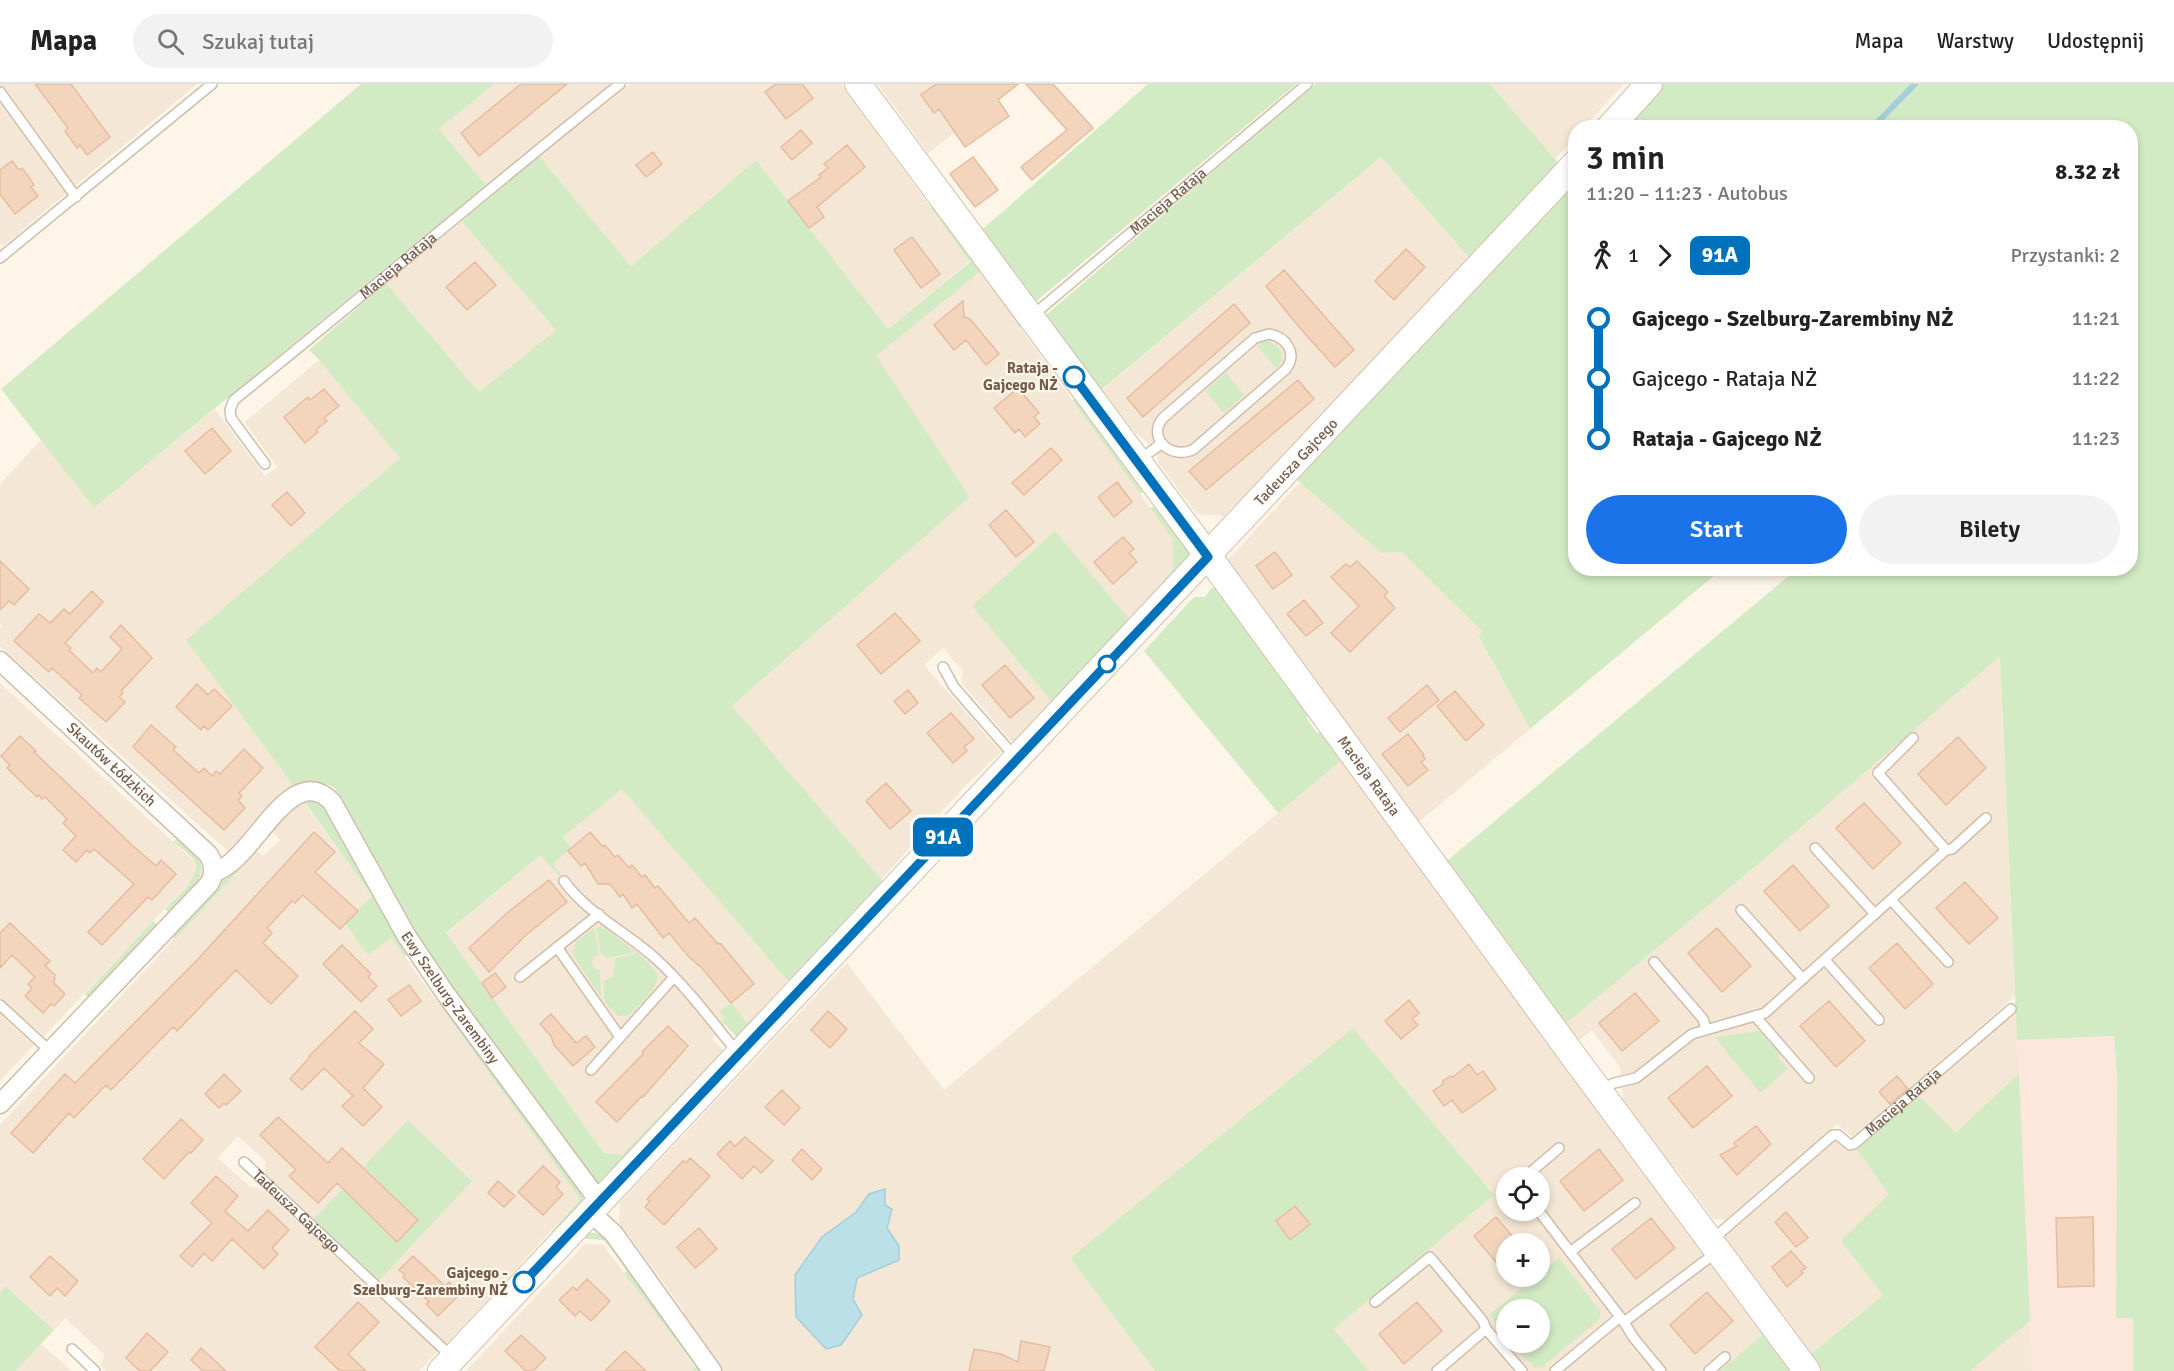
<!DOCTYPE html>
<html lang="pl">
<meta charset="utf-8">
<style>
body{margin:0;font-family:Signika,sans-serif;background:#f2f2f2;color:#222;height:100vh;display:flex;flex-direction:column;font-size:22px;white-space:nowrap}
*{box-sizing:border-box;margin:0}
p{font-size:20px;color:#767676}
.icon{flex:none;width:33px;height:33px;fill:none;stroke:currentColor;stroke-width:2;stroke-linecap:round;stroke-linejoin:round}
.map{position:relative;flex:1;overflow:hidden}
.side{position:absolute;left:1568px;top:36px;width:570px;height:456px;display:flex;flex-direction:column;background:#fff;border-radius:24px;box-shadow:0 3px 9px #0003}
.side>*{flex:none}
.badge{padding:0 12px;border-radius:9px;font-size:21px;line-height:39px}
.buttons{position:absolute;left:1496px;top:1083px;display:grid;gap:12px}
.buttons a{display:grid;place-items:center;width:54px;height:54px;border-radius:50%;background:#fff;box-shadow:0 3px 9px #0003;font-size:30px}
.map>.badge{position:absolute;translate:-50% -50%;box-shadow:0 0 0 3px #fff}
.legs{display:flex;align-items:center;gap:9px;height:66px;padding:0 18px;font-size:20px}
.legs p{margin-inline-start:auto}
.summary{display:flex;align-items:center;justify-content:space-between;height:102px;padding:0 18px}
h1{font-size:33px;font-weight:600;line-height:45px}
.cta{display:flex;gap:12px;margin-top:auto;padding:12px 18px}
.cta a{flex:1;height:69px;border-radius:36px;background:#1a73e8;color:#fff;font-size:24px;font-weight:600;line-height:69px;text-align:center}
.cta a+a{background:#f2f2f2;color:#222}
ul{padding:0 18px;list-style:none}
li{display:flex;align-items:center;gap:21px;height:60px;font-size:22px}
li i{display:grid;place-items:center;width:9px;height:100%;margin:0 8px;background:currentColor}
li i::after{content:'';width:15px;height:15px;margin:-8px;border:4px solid;border-radius:50%;background:#fff}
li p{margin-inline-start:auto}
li:first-child i{background:linear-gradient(#0000 50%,currentColor 0)}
li:last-child i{background:linear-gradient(currentColor 50%,#0000 0)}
header{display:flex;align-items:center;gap:36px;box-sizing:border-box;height:84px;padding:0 30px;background:#fff;border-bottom:2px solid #e0e0e0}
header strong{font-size:28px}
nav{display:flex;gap:33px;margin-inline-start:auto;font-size:21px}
.search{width:420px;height:54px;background:#f2f2f2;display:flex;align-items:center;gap:15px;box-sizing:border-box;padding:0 21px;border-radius:33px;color:#767676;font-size:22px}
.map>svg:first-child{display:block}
</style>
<header>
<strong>Mapa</strong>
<div class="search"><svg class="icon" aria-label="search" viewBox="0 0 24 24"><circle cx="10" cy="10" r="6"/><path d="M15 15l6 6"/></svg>Szukaj tutaj</div>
<nav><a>Mapa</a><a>Warstwy</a><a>Udostępnij</a></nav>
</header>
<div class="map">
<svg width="2174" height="1287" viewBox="0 0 2174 1287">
<rect width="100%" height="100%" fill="#fdf5e7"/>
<!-- residential -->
<path fill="#f5e7d5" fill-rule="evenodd" d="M0,0H197L3,162L0,159Z
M494,0H611L486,101L439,45Z
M630,0H841L970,177L888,245L756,76L631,182L539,72Z
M878,0H1019L928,69Z
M1490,0H1624L1584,43L1575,44V54L1555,75Z
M1381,73L1468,174L1383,270L1224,432L1197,430L1158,378V372L1146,357L1135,348L1102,306Z
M461,137L556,246L479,308L386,199Z
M980,188L1173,456V485L1130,536L973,522L1051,617L1018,653L1009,655L961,598L963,587L943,564L924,581L1001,668L962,705L879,798L732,622L970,413L875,272Z
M319,276L401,373L187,556L294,703L231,770L0,562V545L2,542L0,540V400L42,355L94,424L215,325L265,392L277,383L245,338Z
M1300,398L1381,469L1402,468L1484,548L1478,553L1530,645L1414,742L1228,483L1227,477Z
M2000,571L2015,912L1853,1054L1837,1040L1725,1136L1713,1135L1675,1083L1672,1086L1624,1022L1620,983L1592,946L1575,959L1562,943L1769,771Z
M0,599L195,778L197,786L194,794L44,952L0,914Z
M1347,672L1597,1025L1767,1247L1719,1287H1369L1334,1245L1494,1111L1353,944L1070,1174L1155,1287H720L680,1232L685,1228L619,1139L620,1118L847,879L944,1006ZM1506,1094H1539V1126H1506ZM1506,1160H1539V1192H1506ZM1506,1226H1539V1258H1506Z
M622,704L789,898L735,951L725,941L720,947L712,955L723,966L622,1072L604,1069L446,850Z
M292,719L305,720L372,812L345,841L368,870L391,854L580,1115L447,1260L379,1197L472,1097L408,1037L313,1136L265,1090L266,1078L238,1052L218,1074L249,1102L263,1106L438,1267L419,1287H106L100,1282L105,1271L65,1234L54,1246L7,1202L0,1209V1041L257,767L263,772L280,756L268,742Z
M0,930L34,961L0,997Z
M2016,930L2019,989L1956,1050L1917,1010L2007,932Z
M1833,1057H1838L1845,1063L1856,1065L1889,1110L1883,1211L1805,1275L1718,1158Z
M585,1160L603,1161L696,1284L692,1287H466Z
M2030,1237L2032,1287H1970Z
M41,1260L72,1287H16Z"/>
<!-- commercial -->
<path fill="#fde6db" d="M2114,952L2117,996V1234H2133V1287H2032L2017,956Z"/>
<!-- green -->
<path fill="#d3ebc5" d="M361,0H494L439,45L486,101L94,424L1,305Z
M1148,0H1296L1033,220L976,151Z
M1316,0H1490L1561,82L1472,178L1381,73L1095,311L1040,236Z
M1660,0H2174V1287H2133V1234H2116L2117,996L2114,952L2017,956L2000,572L1769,771L1562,943L1442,781L1797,485L2130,484V44L1619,43Z
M539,72L631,182L756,76L888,245L970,178L931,124L938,123L1023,236L1020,244L980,188L876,272L970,413L732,622L886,801L739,956L722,937L725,934L719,928L731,919L747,939L789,898L622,705L563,753L571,764L553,780L561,791L559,792L541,771L446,849L604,1069L622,1071L723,966L725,968L605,1099L595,1102L426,871L335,704C321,696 308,695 294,703L186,556L400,374L319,276L309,266L386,199L479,308L556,246L461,137Z
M1575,91V484L1722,485L1530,645L1478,552L1483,548L1402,468L1381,469L1295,394Z
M1264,257C1275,256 1284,267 1282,277L1276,284L1257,262Z
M1226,289L1244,311L1224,329L1205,307Z
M1080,314L1149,403L1140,410L1072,316Z
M1161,419L1191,471L1190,478L1015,659L1009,655L1018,653L1051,617L972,522L1055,447L1130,536L1173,485V456L1150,424Z
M1211,504H1217L1313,627L1306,633L1317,649L1329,648L1347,672L1278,729L1144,567L1194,513H1205Z
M303,712L322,720L333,735L409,868L405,873L391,854L368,871L345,840L372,812L306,720L292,719Z
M178,754C184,759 195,766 199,773C210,796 183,815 169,829L165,825C174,815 203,792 195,778C191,771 180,763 173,758Z
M253,763L257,767L175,855L170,848Z
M153,837L158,841L88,913L85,910Z
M600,843L606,845L635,868L607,874L601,870L596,844Z
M594,844L599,870L593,873L592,879L595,885L600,886L601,913L572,870L576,858Z
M638,869C644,875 654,883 657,891C661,903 636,924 628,932H618L604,917V897L613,892L616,874Z
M439,920H444L534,1040L579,1106L583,1113V1121L556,1152L551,1148L580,1115Z
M1353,944L1494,1111L1334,1245L1369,1287H1155L1070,1174Z
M1759,947L1780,970L1778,974L1788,985L1760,1009L1715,953Z
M2019,989L2030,1237L1970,1287H1814L1805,1275L1883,1211L1841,1157L1889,1110L1856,1065L1917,1010L1956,1049Z
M408,1036L472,1097L379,1197L313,1136Z
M585,1149H596L607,1155L704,1287H692L696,1283L624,1189L627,1187L604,1156L575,1154Z
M1559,1174L1601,1228L1599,1236L1542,1283L1534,1284L1513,1259L1539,1258V1226H1506V1251L1489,1231L1536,1193L1539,1192V1190Z
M6,1202L54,1246L16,1287H0V1209Z
M1767,1247L1797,1287H1719Z"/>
<!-- water -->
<path fill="#bbe0e7" stroke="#a1cfda" stroke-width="1.5" d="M885,1105V1121L892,1125L887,1144L899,1162V1176L857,1194L853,1215L862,1231L841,1261L826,1265L796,1233L795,1191L822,1153L856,1128L869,1110Z"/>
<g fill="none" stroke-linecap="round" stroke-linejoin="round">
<!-- stream -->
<path stroke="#a1cfda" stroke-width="6" d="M1872,44L1915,0"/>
</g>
<!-- building -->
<path fill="#f3d5be" stroke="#e6bc9e" stroke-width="1.5" d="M35,0H71L110,53L87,71L80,61L77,64L65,47L68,44Z
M521,0H567L479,72L461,49Z
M776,0H802L813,14L786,35L765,8Z
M936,0H1018L998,16L1009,32L965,63L939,25L934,29L921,11Z
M1026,0H1053L1093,44L1032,96L1021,83L1067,46Z
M801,46L812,59L792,76L781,63Z
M847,61L865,83L817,123L824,133L809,144L788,117L821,93L819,91L828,84L824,80Z
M653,68L662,80L646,93L636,81Z
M973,73L998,106L975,123L950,90Z
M12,77L19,86L22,84L28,92L34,101L31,103L38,112L15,130L0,110V86Z
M912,153L940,190L921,204L894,166Z
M1406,165L1425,183L1394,216L1375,197Z
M475,178L496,201L467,226L446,203Z
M1284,186L1354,266L1335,283L1299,243L1266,202Z
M963,217L964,233L970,235L999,270L986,281L966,256L954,266L934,241Z
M1234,220L1250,239L1143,333L1127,314Z
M1298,296L1314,315L1206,406L1189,387Z
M1018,304L1039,329L1034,333L1040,340L1025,353L1019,345L1015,349L994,324Z
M324,305L339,322L324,334L327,337L316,346L318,348L305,359L284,333L308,313L310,316Z
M212,344L231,367L205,390L185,367Z
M1051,364L1062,376L1024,411L1012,399Z
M1117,398L1132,418L1114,433L1098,413Z
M287,408L305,429L291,442L272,421Z
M1006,426L1034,458L1016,473L989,441Z
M1123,453L1134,465L1129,469L1137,478L1113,500L1094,478Z
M1275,468L1292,491L1273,505L1256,482Z
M0,477L29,505L14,521L9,517L0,526Z
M1357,477L1388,508L1384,512L1395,524L1350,568L1331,549L1359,522L1331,493L1346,480L1350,483Z
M92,507L103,518L65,559L71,564L69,566L93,589L97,584L101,588L122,565L110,553L121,541L152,574L121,607L123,609L119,613L125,618L106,638L79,614L82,611L52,584L49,588L14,557L39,530L50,539L64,525L70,530Z
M1304,516L1323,539L1306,552L1287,530Z
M895,529L920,557L881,590L857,561Z
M1005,581L1034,614L1010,634L982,601Z
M197,600L208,611L214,605L232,622L208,646L204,642L201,646L176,623Z
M1427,601L1439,616L1400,648L1388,634Z
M908,606L918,619L905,630L894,617Z
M1455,607L1484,641L1466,657L1437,622Z
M951,629L974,655L964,663L967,667L953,679L927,649Z
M151,641L176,663L173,666L199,689L204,684L212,692L216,687L220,690L244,665L263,684L239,709L242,712L238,716L245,724L224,746L133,663Z
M1408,650L1424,671L1423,672L1425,675L1421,678L1428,686L1408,702L1382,670Z
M20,652L36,667L34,668L133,762L156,782L161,776L176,790L152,816L148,813L102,861L88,848L134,800L94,765L90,769L87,766L76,778L63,766L76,752L63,739L67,735L45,713L42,715L39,711L37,713L7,684L10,681L1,672Z
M1958,653L1986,684L1946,721L1918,690Z
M886,699L911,727L890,745L866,717Z
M1864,719L1901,759L1873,785L1836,744Z
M314,748L335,768L315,788L358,827L340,845L303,811L295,819L292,817L267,844L272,849L263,859L298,892L271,920L236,886L177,947L173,943L111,1006L106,1001L74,1034L69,1029L33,1069L11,1049L65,990L75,999L199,874Z
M590,748L603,763L605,761L615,773L618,771L629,784L632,781L642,793L645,791L655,804L658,802L689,839L695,834L718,860L720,859L754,900L731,919L702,884L689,873L669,849L663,854L637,820L632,824L623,810L620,813L610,800H598L585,779L581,782L568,767Z
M1793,781L1829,822L1800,847L1764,807Z
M549,796L567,818L526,851L489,888L469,864L507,829Z
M1965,798L1998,834L1969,860L1936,824Z
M10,839L50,877L45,882L55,891L54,899L65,910L54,922L51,920L43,929L25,912L32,904L28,900L35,893L12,871L0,884V849Z
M1717,844L1751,882L1722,908L1688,869Z
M1897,859L1933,900L1905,925L1869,884Z
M342,861L371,890L368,893L377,902L361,918L323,880Z
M495,889L506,903L492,914L482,899Z
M409,901L421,917L401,932L388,916Z
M1635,909L1659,937L1622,967L1599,939Z
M1409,916L1419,929L1412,935L1418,941L1401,955L1385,937Z
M1829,917L1865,957L1836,983L1800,942Z
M355,927L373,945L359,959L384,980L363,1004L382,1023L363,1042L342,1022L353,1012L324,984L302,1006L290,995L310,973L309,972Z
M828,927L847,945L830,964L811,946Z
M551,930L576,959L586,952L595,963L573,982L554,961L551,952L540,940Z
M668,942L688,962L643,1013L642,1012L617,1038L596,1018L643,970L642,968Z
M1469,980L1477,991L1483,987L1496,1005L1462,1029L1452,1016L1444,1022L1433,1007L1442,1001L1443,997L1450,992L1453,993Z
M1707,982L1732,1012L1693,1044L1668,1014Z
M224,990L241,1007L226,1021L224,1019L219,1024L205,1010Z
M1897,992L1908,1005L1890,1020L1879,1008Z
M782,1006L800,1024L784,1041L765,1023Z
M278,1033L328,1079L342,1064L418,1136L397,1158L337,1099L318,1119L289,1092L296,1086L260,1051Z
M181,1035L203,1056L191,1069L189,1068L164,1095L143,1075Z
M1756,1042L1771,1060L1737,1091L1720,1071L1737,1062L1734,1059Z
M745,1053L773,1077L761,1089L754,1082L742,1095L717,1070L730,1057L735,1062Z
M802,1065L822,1085L812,1096L792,1076Z
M1599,1065L1623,1096L1584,1127L1560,1097Z
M690,1074L710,1092L664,1141L645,1123L650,1117L647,1115L683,1077L686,1079Z
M543,1082L560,1098L556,1103L563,1110L543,1131L518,1108Z
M216,1092L238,1112L225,1127L248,1147L268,1126L289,1146L272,1164L278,1170L264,1185L232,1155L212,1177L204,1169L192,1183L180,1172L212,1139L191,1119Z
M498,1097L515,1112L504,1123L488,1109Z
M1295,1122L1310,1140L1290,1156L1276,1137Z
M1786,1128L1808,1154L1796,1163L1775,1138Z
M1496,1133L1519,1160H1506V1190L1474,1152Z
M2093,1133L2094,1202L2058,1203L2056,1134Z
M1651,1134L1675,1164L1636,1195L1612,1165Z
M699,1144L717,1165L695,1184L677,1163Z
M1791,1167L1806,1184L1801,1187L1803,1189L1787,1203L1772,1183Z
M50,1172L78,1197L65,1212L57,1204L50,1212L30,1193Z
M413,1172L445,1202L449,1198L460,1210L438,1232L426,1220L429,1218L403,1193L405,1191L399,1186Z
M587,1195L610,1217L591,1237L580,1227L575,1232L559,1216L573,1203L577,1206Z
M1707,1208L1733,1237L1695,1270L1670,1241Z
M358,1218L379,1238L348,1270L366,1287H340L315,1263Z
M1417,1218L1442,1247L1404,1280L1379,1250Z
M147,1249L168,1268L150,1287H140L126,1274Z
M521,1251L546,1274L533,1287H526L505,1267Z
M1021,1257L1050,1263L1044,1287H969L974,1265L1001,1270L1018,1278Z
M201,1264L226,1287H203L191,1276Z
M625,1267L646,1287H605Z"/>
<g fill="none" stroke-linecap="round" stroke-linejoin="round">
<!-- lane casing -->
<g stroke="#cfbdac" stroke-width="12">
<g id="lane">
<path d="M0,8L76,113"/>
<path d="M0,174L212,0"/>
<path id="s1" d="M1032,232L1307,0"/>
<path d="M1269,250C1286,253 1298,269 1286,285L1194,365C1172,377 1146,354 1163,334L1255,254Z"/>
<path d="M1139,376L1161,360"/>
<path id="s2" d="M265,380L231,334L230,326L234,316C364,212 490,103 620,0"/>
<path d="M943,583L954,603L1016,674"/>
<path d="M1913,654L1878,689L1946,766L1952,765L1986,734"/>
<path d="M1815,764L1875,830"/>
<path d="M564,797C587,829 626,848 655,874C686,902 711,936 737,968"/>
<path d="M1891,816L1948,878"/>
<path d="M1741,826L1803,895"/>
<path d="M557,863L620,953"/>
<path d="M1825,876L1879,936"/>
<path d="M1654,878L1703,935L1706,945"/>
<path d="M520,893L599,830"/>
<path d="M0,921L50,967"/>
<path d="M1755,932L1809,994"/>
<path d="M591,986L674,893"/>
<path d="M1601,1006L1614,999L1636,994L1692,950L1765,929L1946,766"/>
<path id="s3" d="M244,1078L452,1273"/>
<path d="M1524,1094L1559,1064"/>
<path d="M1538,1126L1624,1238L1718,1167"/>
<path id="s4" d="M1713,1155L1833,1051H1838L1850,1061L1854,1060L2011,925"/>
<path d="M1570,1168L1635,1119"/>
<path d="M1375,1218L1430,1173L1483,1237L1486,1245L1437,1287"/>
<path d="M1624,1238L1633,1253L1661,1287"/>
<path d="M1486,1245L1522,1287"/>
<path d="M72,1265L95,1287"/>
<path d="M1555,1287L1620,1233"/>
<path d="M1709,1287L1725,1273"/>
</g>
</g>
<!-- street casing -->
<g stroke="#cfbdac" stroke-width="21">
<g id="street">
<path id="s5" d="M0,577L208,770C215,780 215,790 209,800L0,1020"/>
<path id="s6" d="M214,788C253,779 289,674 332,718L406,851L445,909L599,1117"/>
<path d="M589,1127L614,1150L712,1287"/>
</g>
</g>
<!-- secondary casing -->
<g stroke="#d5bfac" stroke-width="28">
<g id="secondary">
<path id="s7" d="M858,0L1217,484L1574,973L1807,1287"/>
<path d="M1609,44L1649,0"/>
<path id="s8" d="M441,1287C817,883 1199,484 1575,80"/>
</g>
</g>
<!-- lane -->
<use href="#lane" stroke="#fff" stroke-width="9"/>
<!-- street -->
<use href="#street" stroke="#fff" stroke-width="18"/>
<!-- secondary -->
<use href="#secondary" stroke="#fff" stroke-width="26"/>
</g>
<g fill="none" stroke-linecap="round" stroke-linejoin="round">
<!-- line-1 casing -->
<g stroke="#fff" stroke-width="14">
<path id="line-1" d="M524,1198L1208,473L1074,293"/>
</g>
<!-- line-1 -->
<use href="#line-1" stroke="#0072bc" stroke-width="9"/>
</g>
<!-- markers -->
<g fill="#fff" stroke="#0072bc" stroke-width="3">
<circle cx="1074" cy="293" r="10"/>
<circle cx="1107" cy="580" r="8"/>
<circle cx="524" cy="1198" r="10"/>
</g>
<g text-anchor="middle" stroke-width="4.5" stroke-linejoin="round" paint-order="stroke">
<!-- street labels -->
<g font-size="15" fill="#785c4a" stroke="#fff9ee">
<text dy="5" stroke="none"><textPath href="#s1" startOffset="178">Macieja Rataja</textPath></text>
<text dy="5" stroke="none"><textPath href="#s2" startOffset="288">Macieja Rataja</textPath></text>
<text dy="5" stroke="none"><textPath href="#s8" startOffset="1248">Tadeusza Gajcego</textPath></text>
<text dy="5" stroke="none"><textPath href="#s5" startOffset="152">Skautów Łódzkich</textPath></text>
<text dy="5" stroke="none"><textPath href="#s7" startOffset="860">Macieja Rataja</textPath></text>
<text dy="5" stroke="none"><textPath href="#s6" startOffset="382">Ewy Szelburg-Zarembiny</textPath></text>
<text dy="5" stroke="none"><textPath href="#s4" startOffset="248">Macieja Rataja</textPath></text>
<text dy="5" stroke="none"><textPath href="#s3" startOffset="72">Tadeusza Gajcego</textPath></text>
</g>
<!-- stop labels -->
<g font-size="15" font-weight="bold" fill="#785c4a" stroke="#fff9ee" text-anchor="end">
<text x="1058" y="289">Rataja -<tspan x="1058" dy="17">Gajcego NŻ</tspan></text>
<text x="508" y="1194">Gajcego -<tspan x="508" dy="17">Szelburg-Zarembiny NŻ</tspan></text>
</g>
</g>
</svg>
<div class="buttons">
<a><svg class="icon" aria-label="locate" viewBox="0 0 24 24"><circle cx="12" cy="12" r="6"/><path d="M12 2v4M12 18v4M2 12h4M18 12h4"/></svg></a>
<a>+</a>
<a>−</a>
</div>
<b class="badge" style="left:943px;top:753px;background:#0072bc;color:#fff">91A</b>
<section class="side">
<div class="summary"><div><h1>3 min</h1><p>11:20 – 11:23 · Autobus</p></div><b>8.32 zł</b></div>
<div class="legs"><svg class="icon" aria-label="walk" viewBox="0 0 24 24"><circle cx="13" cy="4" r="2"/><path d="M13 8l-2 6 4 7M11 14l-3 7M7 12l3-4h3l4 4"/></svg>1<svg class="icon" aria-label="forward" viewBox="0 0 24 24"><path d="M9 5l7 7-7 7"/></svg><b class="badge" style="background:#0072bc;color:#fff">91A</b><p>Przystanki: 2</p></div>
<ul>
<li><i style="color:#0072bc"></i><b>Gajcego - Szelburg-Zarembiny NŻ</b><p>11:21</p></li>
<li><i style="color:#0072bc"></i><span>Gajcego - Rataja NŻ</span><p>11:22</p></li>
<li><i style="color:#0072bc"></i><b>Rataja - Gajcego NŻ</b><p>11:23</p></li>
</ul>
<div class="cta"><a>Start</a><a>Bilety</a></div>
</section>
</div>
